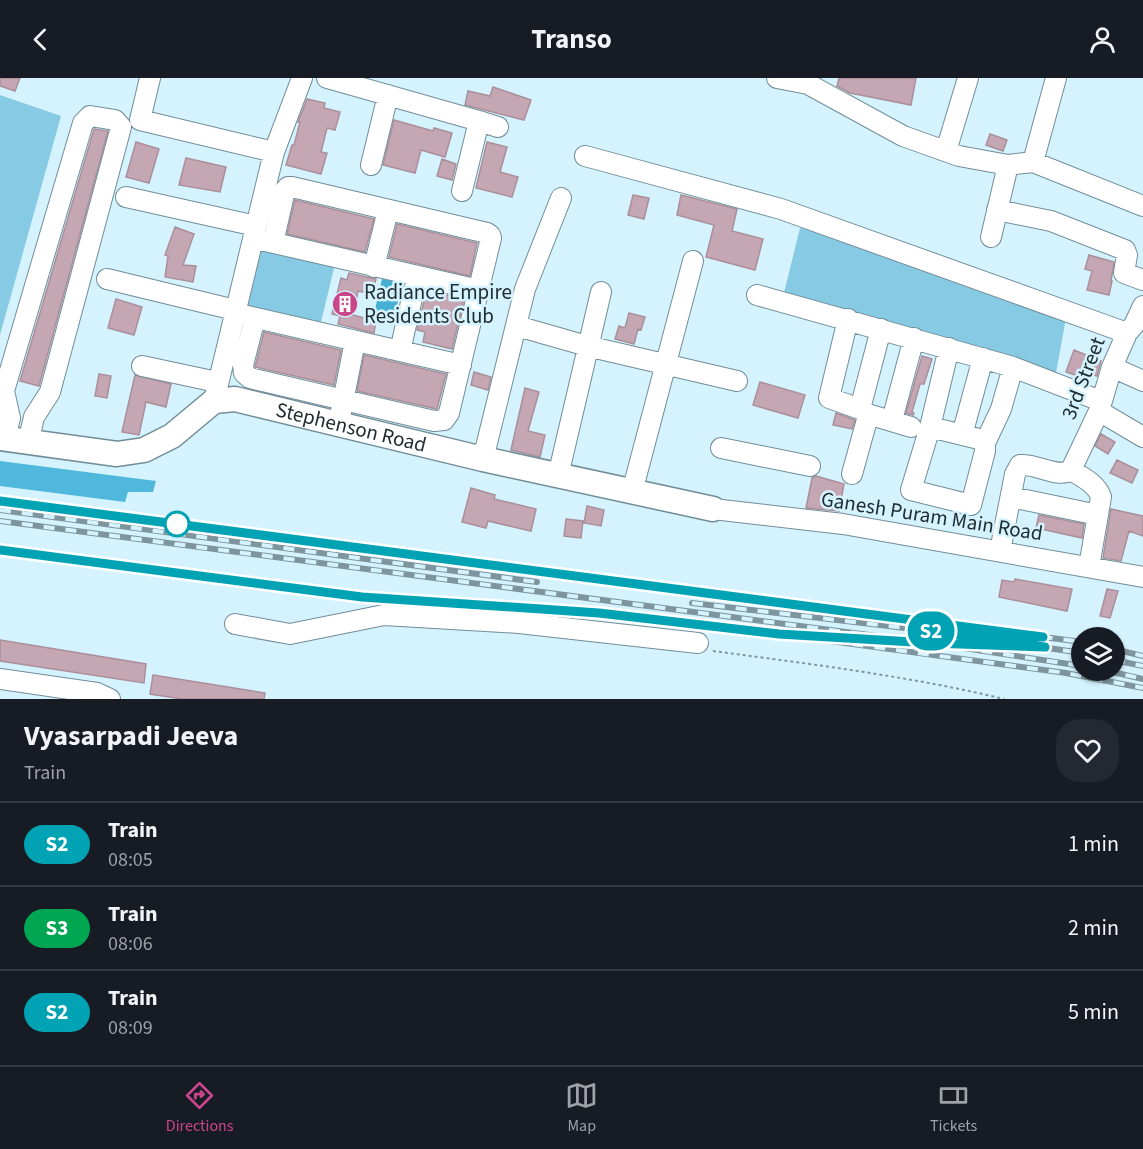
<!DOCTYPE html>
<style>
body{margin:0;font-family:"Source Sans 3",sans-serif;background:#242831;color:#f1f3f6;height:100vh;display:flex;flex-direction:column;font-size:22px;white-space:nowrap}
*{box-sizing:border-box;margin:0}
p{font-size:20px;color:#9ea1a6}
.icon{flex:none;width:33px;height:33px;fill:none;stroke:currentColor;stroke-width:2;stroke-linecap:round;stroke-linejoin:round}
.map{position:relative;height:621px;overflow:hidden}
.drawer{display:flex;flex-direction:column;background:#171b24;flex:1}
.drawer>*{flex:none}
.badge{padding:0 12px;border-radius:20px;font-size:21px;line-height:39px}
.tools{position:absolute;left:1071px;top:549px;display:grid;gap:12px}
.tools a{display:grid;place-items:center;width:54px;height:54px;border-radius:50%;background:#171b24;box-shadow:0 2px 4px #0004;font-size:30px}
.map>.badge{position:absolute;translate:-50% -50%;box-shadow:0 0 0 3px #fff}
.round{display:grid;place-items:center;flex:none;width:63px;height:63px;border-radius:24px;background:#242831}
.head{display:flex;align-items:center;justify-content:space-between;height:102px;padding:0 24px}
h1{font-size:28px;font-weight:700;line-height:45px}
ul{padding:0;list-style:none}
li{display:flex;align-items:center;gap:18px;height:84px;padding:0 24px;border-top:2px solid #363941}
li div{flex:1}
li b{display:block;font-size:22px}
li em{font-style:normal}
li .badge{min-width:66px;font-weight:700;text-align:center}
header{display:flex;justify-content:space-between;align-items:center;height:78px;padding:0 24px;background:#171b24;font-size:27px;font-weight:700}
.dock{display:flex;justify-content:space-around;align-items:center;height:84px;border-top:2px solid #363941;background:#171b24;font-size:16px;color:#9ea1a6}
.dock a{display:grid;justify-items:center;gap:3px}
.dock .selected{color:#ca468a}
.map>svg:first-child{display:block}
</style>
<header><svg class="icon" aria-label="back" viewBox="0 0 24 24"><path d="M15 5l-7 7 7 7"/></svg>Transo<svg class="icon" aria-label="person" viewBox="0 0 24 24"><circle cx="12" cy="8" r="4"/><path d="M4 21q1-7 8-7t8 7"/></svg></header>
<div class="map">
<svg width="1143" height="621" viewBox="0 0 1143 621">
<rect width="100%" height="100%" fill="#d4f3ff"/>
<!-- green -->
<path fill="#87cae3" d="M0,17L61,38L0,257Z
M800,150L827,155L1066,240L1055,300L783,219Z
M261,168L335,186L320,248L247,230Z"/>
<!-- forest -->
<path fill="#4fb8dc" d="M0,383L156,403L153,414H128L125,424L0,408Z"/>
<!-- water -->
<path fill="#45b0d3" d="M382,201L402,205L394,241L374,236Z"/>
<!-- building -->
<path fill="#c4a7b3" stroke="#aa8f9a" stroke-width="1.5" d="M0,0H20L15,13L0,8Z
M839,0H916L911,27L850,15L837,8Z
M493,9L531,22L524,42L465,27L468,13L490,18Z
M307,21L325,25L324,30L340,34L335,52L327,50L321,74L327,75L321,96L286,87L292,67H294L300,44H298Z
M394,42L433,53L434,50L452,55L445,79L421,72L415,95L383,87Z
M94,51L108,53L39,308L20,303Z
M990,56L1007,62L1003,73L986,67Z
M136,64L159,71L149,105L126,99Z
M487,64L507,69L500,94L518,99L512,119L476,110Z
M186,80L226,89L220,114L179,107Z
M442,81L456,86L452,102L437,98Z
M633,117L649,120L644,141L628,137Z
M681,117L737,131L732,153L763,161L755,192L706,179L714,147L677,137Z
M295,122L374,141L365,174L287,156Z
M397,146L477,165L470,198L389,179Z
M175,149L194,156L183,187L196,188L193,204L165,199L168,178L165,177Z
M1089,177L1114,184L1111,203H1112L1109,217L1087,212L1092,193L1085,191Z
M349,195L376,201L372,216L358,213L353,237L376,243L374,255L338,246L340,238L332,236L341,200L347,202Z
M434,214L464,221L452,271L423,264L425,254L417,252L425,219L433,221Z
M116,221L142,229L134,257L108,250Z
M629,235L645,239L641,252L638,251L634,266L615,261L619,248L625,250Z
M264,254L341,272L334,307L255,289Z
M1074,272L1101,283L1097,298L1083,294L1081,299L1066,294Z
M364,277L446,296L437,331L357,313Z
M922,278L932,281L924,306H920L912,334L914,335L913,337L906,335Z
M474,294L491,299L488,312L471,307Z
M99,296L111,298L107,320L95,318Z
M135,297L171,306L166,329L146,324L139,357L122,354Z
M760,304L805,317L798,340L753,327Z
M525,310L539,314L528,353L545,357L540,379L511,372Z
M836,335L855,342L852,351L833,347Z
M1101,356L1115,364L1108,376L1095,368Z
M1117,382L1138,392L1132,405L1110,395Z
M816,398L844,406L839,433L806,430L812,400Z
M471,410L495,417L494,421L536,431L531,453L488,443L486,450L462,444Z
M587,428L604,432L601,448L584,445Z
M1111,431L1143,438V458L1129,453L1121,483L1103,480Z
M1039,437L1084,446L1082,460L1036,450Z
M566,441L583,443L581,460L564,458Z
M1015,501L1072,511L1067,533L999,519L1002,502L1014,504Z
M1107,511L1118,513L1110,540L1100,538Z
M0,562L146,586L144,605L0,583Z
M153,597L265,615L264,621H182L150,616Z"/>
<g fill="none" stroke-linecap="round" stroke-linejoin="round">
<!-- minor casing -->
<g stroke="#718d98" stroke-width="22">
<path id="minor" d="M150,0L140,42L274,74
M327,0L479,43L462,113
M777,0L808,6L903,58L959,78L1008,87L1033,84L1143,128
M479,43L498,49
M946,73L968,0
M585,78L781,131L1127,255
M1033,84L1056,0
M371,87L388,17
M126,119L256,148
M997,132L1051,143L1125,172L1127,177L1124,195L1143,202
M991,159L1008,87
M261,162L479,212
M374,189L388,132
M107,201L235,232
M757,217L1013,289L1093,320H1103
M243,237L461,287
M255,240L243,287L244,295L250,300L434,343L444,342L449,335L491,160L490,157L487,155L292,109H288L285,112L273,165
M848,241L829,320L860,331L870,337
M517,248L587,268L737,303
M400,273L417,198
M142,288L217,304
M1112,289L1143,303
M214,323L274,74L302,0
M860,331L881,251
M1099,333L1143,359
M341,334L355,263
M892,342L914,260
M930,349L979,361L985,365V373L971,427L911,412Z
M930,349L949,270
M962,357L983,280
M5,360L10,340L4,313L83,45L90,38L115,42L121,49L50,314L34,339L28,365
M985,365L1001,331L1013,289
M721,370L810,388
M483,381L525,211L561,120
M1071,392L1099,333L1112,289L1127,255L1134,247L1143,228
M1071,392C1082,399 1097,406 1101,419L1089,489
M852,396L868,338L871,337L911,349
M558,398L601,214
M632,414L693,183
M1011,419L1098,437
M713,431L843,446L1143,499
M1000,473L1015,396L1020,387C1036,385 1057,401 1071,392
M235,546L290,556L384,537L519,545L698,565
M0,601L97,615L110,621"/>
</g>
<!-- major casing -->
<g stroke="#718d98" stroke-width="27">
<g id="major">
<path id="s1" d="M0,360L117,376L144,372L172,358L214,323L235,321L483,381L713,431"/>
</g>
</g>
<!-- path -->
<path stroke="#80969e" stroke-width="2" stroke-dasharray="3 3" stroke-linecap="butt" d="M713,573C810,586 909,598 1004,621"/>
<!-- minor -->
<use href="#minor" stroke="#fff" stroke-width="20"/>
<!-- major -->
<use href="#major" stroke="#fff" stroke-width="24"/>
<!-- rail casing -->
<g stroke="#7f959e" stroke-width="6">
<path id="rail" d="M0,423L888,539
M0,432L537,504
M0,443L930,565L1082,588
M0,472L362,519L599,535L682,543L1066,595L1143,610
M692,525L931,553L1082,575
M998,553L1082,564
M1114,571L1143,578
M1114,582L1143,588
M1104,592L1143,601"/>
</g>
<!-- rail -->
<use href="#rail" stroke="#d4f3ff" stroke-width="4" stroke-dasharray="11" stroke-linecap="butt"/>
</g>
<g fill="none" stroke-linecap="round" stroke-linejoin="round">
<!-- line casing -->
<g stroke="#fff" stroke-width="14">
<path id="line" d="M0,423L1043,559L931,553L1045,569L930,565L779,556L599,535L362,519L0,472"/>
</g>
<!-- line -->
<use href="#line" stroke="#00a3b4" stroke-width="9"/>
</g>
<!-- icons -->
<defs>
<g id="building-disc" transform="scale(1.35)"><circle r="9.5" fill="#ca468a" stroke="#d4f3ff"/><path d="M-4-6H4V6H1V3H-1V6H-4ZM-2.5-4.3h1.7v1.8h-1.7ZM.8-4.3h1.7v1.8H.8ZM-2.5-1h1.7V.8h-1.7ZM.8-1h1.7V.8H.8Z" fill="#fff"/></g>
</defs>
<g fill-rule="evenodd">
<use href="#building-disc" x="345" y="226"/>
</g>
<!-- markers -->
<circle fill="#fff" stroke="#00a3b4" stroke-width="3" cx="177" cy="446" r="12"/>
<g text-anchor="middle" stroke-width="5" stroke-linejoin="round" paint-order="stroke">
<!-- poi labels -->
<g font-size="21" fill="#212d31" stroke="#d4f3ff" text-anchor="start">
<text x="364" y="221">Radiance Empire<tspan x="364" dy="24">Residents Club</tspan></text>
</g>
<!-- street labels -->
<g font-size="21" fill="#212d31" stroke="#d4f3ff">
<text transform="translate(1083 300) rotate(-69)" y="7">3rd Street</text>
<text dy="7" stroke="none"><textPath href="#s1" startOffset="372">Stephenson Road</textPath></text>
<text transform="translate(932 438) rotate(9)" y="7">Ganesh Puram Main Road</text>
</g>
</g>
</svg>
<div class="tools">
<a><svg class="icon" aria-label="layers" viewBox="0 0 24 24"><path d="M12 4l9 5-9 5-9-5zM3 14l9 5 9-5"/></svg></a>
</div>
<b class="badge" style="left:931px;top:553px;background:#00a3b4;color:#fff">S2</b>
</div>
<section class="drawer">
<div class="head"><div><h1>Vyasarpadi Jeeva</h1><p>Train</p></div><a class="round"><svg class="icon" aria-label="heart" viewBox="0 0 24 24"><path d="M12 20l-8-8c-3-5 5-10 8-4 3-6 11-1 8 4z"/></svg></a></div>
<ul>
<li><span class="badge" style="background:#00a3b4;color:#fff">S2</span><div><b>Train</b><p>08:05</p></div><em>1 min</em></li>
<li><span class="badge" style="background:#00a651;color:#fff">S3</span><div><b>Train</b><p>08:06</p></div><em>2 min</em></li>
<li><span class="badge" style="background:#00a3b4;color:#fff">S2</span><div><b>Train</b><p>08:09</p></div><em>5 min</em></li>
</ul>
</section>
<nav class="dock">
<a class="selected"><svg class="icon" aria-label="directions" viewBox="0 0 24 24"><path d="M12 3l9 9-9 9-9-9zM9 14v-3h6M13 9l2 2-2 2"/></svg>Directions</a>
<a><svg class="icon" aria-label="map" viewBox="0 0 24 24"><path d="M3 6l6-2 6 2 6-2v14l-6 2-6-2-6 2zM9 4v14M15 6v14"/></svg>Map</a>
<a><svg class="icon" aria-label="tickets" viewBox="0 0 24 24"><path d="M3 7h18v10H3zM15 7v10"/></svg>Tickets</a>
</nav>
